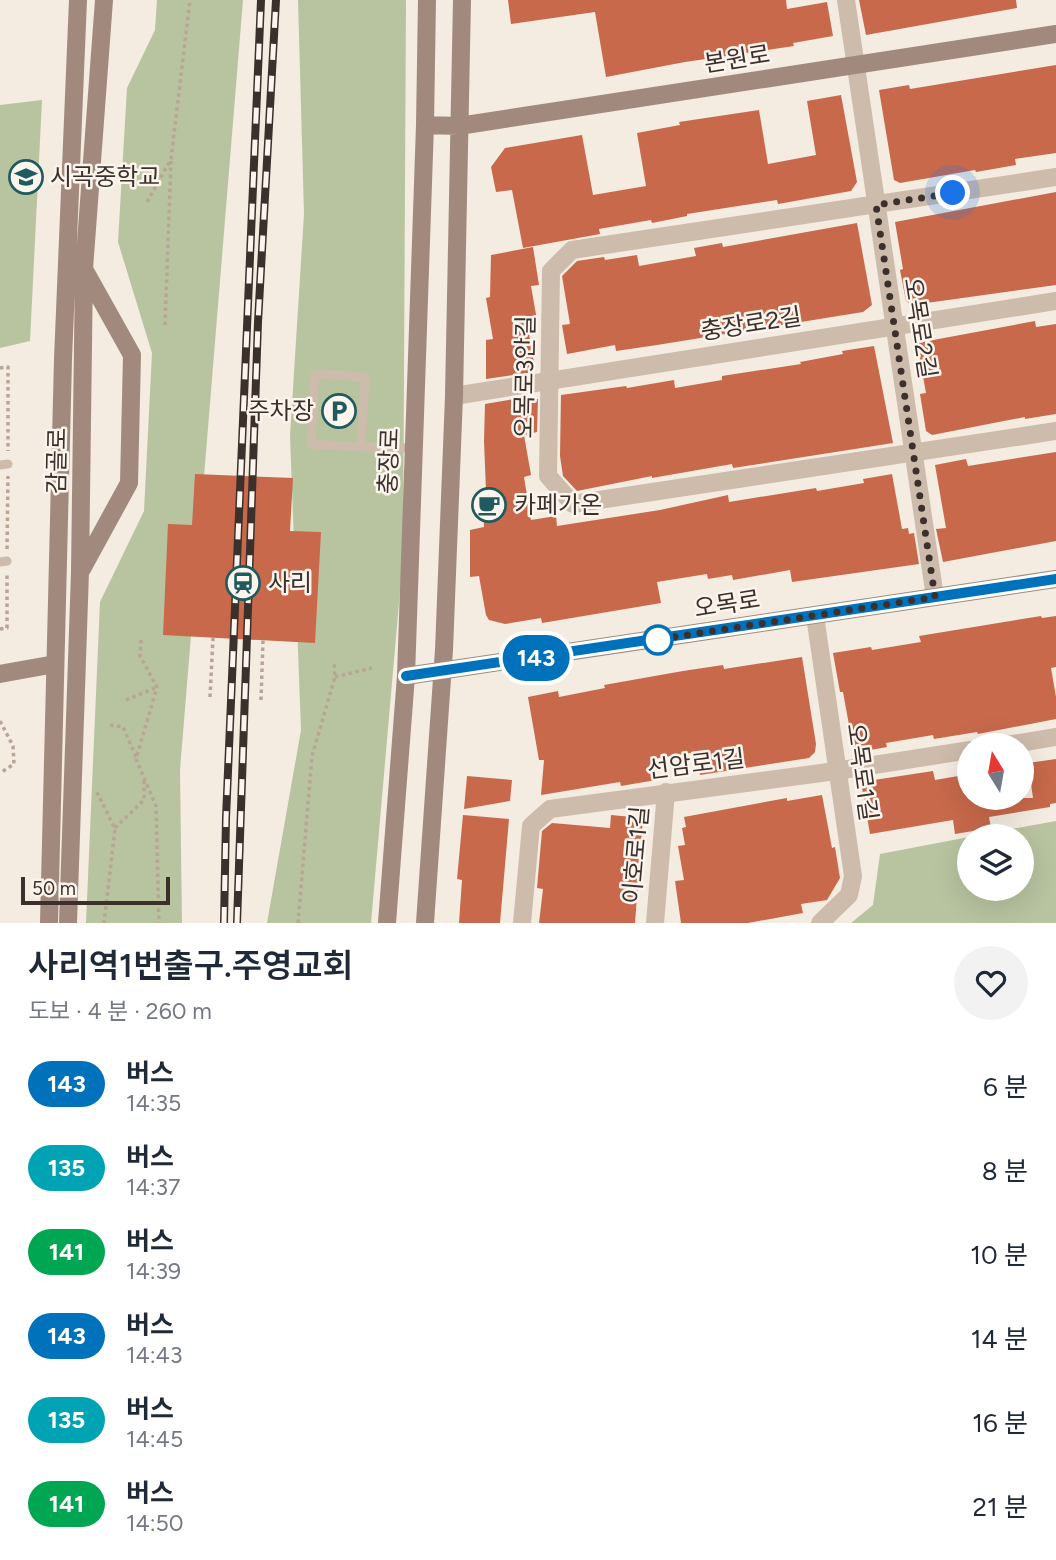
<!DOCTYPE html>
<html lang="ko">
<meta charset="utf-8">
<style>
body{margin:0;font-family:Figtree,"Noto Sans KR",sans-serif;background:#f2f2f3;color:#1f2937;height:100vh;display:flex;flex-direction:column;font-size:26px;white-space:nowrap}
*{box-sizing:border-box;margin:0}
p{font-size:23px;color:#747a83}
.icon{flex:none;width:38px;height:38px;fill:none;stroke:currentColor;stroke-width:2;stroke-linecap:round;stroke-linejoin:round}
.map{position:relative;height:923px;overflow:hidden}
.side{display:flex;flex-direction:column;background:#fff;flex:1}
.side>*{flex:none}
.badge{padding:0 14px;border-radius:23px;font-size:24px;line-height:46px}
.needle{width:46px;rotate:349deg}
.controls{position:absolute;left:957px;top:733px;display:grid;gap:14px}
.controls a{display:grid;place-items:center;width:77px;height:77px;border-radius:50%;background:#fff;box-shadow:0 7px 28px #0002;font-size:35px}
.scale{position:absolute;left:21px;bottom:18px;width:149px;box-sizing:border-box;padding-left:7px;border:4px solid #3b302b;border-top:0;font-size:19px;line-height:24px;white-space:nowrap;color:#3b302b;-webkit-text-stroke:5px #fbf5ee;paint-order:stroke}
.you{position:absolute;width:35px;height:35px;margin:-18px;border:5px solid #fff;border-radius:50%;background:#1a73e8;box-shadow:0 0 0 10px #1a73e833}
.map>.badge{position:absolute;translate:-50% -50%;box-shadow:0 0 0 4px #fff}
.round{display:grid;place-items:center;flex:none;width:74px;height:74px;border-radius:37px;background:#f2f2f3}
.headline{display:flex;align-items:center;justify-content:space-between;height:119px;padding:0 28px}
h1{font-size:33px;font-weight:600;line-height:52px}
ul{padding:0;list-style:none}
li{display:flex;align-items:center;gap:21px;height:84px;padding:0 28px}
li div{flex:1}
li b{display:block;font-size:26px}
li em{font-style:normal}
li .badge{min-width:77px;font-weight:700;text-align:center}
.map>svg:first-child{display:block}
</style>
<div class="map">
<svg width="1056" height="923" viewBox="0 0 1056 923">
<rect width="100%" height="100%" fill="#f4ebe1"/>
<!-- green -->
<path fill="#b8c4a0" d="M157,0H243L180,770L182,923H86L100,602L144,511L152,353L118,242L127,88L155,30Z
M298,0H406L403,557L371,923H267L301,730L290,436L304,214Z
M42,100L30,341L0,348V105Z
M1056,821V923H851L873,905L880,854L969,837L970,889H1022V836H973Z"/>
<!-- building -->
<path fill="#c8694b" d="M508,0H786L787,9L827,2L833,36L793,43L794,46L685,62L606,77L595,12L511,24Z
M859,0H1016L1017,8L866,35Z
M1056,65V153L1015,159L1016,165L976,172L975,170L900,183L894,180L879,90L909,85L910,89Z
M841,95L857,182L851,191L778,204L777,200L687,214V216L652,223L651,220L599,229L600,234L523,248L512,190L496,192L491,167L505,148L582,135L593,195L646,186L637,133L680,125L679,122L759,110L768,164L816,155L807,101Z
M1056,192V285L912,305L906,301L900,270L903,269L895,222Z
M857,223L872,305L863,312L657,345L616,351L615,345L567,354L562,325L570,324L562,276L577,261L604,257L605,260L637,255L639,266L696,256L694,248L722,243L723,247Z
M533,247L539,285L531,286L538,326L528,328L534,363L528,373L486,379V340L493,339L486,298L490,297L491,255Z
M1035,321L1036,327L1056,324V414L1025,419V417L932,435L926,431L920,394L926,393L917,343Z
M874,346L893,443L733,468L732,464L652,478V476L577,491L563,476L560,456L561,395L626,386L627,388L674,380L675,388L722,380V376L801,364L800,362L843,354L842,351Z
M531,396L532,400L538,399L537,432L524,435L531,475L524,477L531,520L556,516L557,526L660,510L728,495L729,502L816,488L817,491L864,483L863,479L892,474L902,529L908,528L909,534L914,533L919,564L792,582L790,570L733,580L732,575L708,579L707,574L657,582L661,603L542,623L541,618L505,624L489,620L486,615L479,576L470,577V530L484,527L483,492L486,491L484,441L485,404Z
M1056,452V541L943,562L936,529L946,528L935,465L966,459L968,466Z
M195,474L293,478L290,531L321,532L315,643L163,635L168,524L192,525Z
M1041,616L1042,618L1056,616V667L1051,668L1056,697V719L978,734L977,732L934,739L933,735L886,743L887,747L865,751L853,747L843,692H840L833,653L871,647L872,650L921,642L919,636Z
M802,657L816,744L815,752L809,758L700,775L696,752L653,759L656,780L621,786L620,782L541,795L544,760H539L528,697L558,691L559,697L605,688L604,685L683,671L723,665L724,669Z
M1056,759V803L1050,804V807L989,817L991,828L955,834L953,820L870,834L861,782L933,771L935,780L970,774V798H1033L1028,763Z
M467,776L512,780L510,801L464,809Z
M822,795L832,848L835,847L840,878L827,900L801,904L803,913L748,923H681L675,881L684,880L678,846L685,845L682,828L686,827L684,817L787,798V801Z
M463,815L509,819L500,923H459L462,880L457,879Z
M611,815L643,818L635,923H539L543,889L537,888L542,831L552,823L610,828Z"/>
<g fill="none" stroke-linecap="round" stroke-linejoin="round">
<!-- path -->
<path stroke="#b9a596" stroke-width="3.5" stroke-dasharray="3.5 3.5" stroke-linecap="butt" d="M147,202L171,159L190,0
M165,325L171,161
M0,368L8,367V451
M7,549L8,476
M0,629L7,628V574
M141,640L140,656L157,687L136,759L156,806L159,923
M335,677L372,668
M210,697L213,638
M126,700L157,687
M261,700L263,640
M0,721L13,746L14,764L0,773
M110,725L123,727L136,757
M97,792L115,829L104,923
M115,828L144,800V778
M298,923L312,756L335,677L334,661"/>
<!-- lane -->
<path stroke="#cdbbac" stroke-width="9" d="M315,374L365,377L361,447L311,444Z
M361,447L413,448
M0,465L8,464
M0,562L7,561"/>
<!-- street -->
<path stroke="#cdbbac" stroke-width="18" d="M846,0L935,597
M1056,177L572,250L551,271L548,476L573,504L1056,431
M454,396L1056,301
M815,616L853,876L849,895L820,923
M1001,746L1056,737
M522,923L531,826L550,809L836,771L970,750
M655,923L666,792"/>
<!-- secondary -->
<path stroke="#a18a7d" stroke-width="18" d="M425,125L459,126L1056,34
M82,569L129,483L132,355L85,271
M0,674L55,664
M406,676L1056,579
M49,923L63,359L78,0
M68,923L80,572L84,269L104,0
M387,923L406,676L425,125L427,0
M425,923L444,650L454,396L462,0"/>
<!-- rail casing -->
<g stroke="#3b302b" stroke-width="8">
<path id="rail" d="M224,923L226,818L261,0
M237,923L258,322L276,0"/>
</g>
<!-- rail -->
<use href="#rail" stroke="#fbf5ee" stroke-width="5" stroke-dasharray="16" stroke-linecap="butt"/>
</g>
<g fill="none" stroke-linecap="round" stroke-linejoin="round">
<!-- line casing -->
<g stroke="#fff" stroke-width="16">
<path id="line" d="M406,676L1056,579"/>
</g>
<!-- line -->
<use href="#line" stroke="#0072bc" stroke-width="10"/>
<!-- walk -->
<path stroke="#3b302b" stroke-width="7" stroke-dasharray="0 12.6" d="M658,640H654L935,597L876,205L953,193"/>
</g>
<!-- icons -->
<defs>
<g id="school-ring" transform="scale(1.75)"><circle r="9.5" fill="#fbf5ee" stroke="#1f5a5e" stroke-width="1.5"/><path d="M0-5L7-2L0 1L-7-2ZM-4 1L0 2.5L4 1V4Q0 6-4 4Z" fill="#1f5a5e"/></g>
<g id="parking-ring" transform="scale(1.75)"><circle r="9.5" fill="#fbf5ee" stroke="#1f5a5e" stroke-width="1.5"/><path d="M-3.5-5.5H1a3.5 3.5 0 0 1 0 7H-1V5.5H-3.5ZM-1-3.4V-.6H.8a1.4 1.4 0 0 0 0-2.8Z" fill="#1f5a5e"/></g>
<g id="cafe-ring" transform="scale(1.75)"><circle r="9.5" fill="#fbf5ee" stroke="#1f5a5e" stroke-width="1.5"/><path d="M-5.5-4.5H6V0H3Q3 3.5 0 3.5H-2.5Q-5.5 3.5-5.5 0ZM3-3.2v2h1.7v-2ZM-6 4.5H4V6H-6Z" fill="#1f5a5e"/></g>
<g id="station-ring" transform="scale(1.75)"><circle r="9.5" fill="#fbf5ee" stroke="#1f5a5e" stroke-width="1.5"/><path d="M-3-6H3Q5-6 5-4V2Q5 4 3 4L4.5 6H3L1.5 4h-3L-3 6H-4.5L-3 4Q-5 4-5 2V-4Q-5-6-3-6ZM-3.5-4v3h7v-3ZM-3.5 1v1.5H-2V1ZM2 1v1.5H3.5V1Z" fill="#1f5a5e"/></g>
</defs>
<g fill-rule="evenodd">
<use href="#school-ring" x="26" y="177"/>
<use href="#parking-ring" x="339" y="411"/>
<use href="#cafe-ring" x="489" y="505"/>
<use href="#station-ring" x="243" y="583"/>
</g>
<!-- markers -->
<circle fill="#fff" stroke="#0072bc" stroke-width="3.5" cx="658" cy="640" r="14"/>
<g text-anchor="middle" stroke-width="5" stroke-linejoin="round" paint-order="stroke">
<!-- street labels -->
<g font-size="24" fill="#3b302b" stroke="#fbf5ee">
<text transform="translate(737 59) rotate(-9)" y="8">본원로</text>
<text transform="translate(751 324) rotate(-9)" y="8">충장로2길</text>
<text transform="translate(920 328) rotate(81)" y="8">오목로2길</text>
<text transform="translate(525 377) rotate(-89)" y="8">오목로3안길</text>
<text transform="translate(57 461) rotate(-89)" y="8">감골로</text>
<text transform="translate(389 461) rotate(-88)" y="8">충장로</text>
<text transform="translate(727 604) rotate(-9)" y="8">오목로</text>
<text transform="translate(696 764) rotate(-7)" y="8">선암로1길</text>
<text transform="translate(862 772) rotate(82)" y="8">오목로1길</text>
<text transform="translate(636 855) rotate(-85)" y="8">이호로1길</text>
</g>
<!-- poi labels -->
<g font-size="24" fill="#3b302b" stroke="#fbf5ee" text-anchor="start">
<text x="50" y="185">시곡중학교</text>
<text x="314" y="419" text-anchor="end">주차장</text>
<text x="514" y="513">카페가온</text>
<text x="268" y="591">사리</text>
</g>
</g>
</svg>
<div class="controls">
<a><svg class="needle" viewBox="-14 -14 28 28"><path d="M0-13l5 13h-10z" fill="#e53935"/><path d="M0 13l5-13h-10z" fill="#747a83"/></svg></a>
<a><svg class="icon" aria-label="layers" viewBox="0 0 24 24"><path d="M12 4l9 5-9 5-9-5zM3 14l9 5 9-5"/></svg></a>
</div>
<div class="scale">50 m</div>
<div class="you" style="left:953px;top:193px"></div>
<b class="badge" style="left:536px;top:658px;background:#0072bc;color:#fff">143</b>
</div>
<section class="side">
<div class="headline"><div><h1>사리역1번출구.주영교회</h1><p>도보 · 4 분 · 260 m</p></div><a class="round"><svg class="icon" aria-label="heart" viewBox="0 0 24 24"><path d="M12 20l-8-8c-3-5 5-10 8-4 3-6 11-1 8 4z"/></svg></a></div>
<ul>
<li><span class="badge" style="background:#0072bc;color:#fff">143</span><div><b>버스</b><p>14:35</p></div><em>6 분</em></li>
<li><span class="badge" style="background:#00a3b4;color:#fff">135</span><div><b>버스</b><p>14:37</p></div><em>8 분</em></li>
<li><span class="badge" style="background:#00a651;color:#fff">141</span><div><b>버스</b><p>14:39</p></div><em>10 분</em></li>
<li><span class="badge" style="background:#0072bc;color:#fff">143</span><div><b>버스</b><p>14:43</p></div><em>14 분</em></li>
<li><span class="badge" style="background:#00a3b4;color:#fff">135</span><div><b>버스</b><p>14:45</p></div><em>16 분</em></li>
<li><span class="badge" style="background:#00a651;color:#fff">141</span><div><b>버스</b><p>14:50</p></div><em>21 분</em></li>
</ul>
</section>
